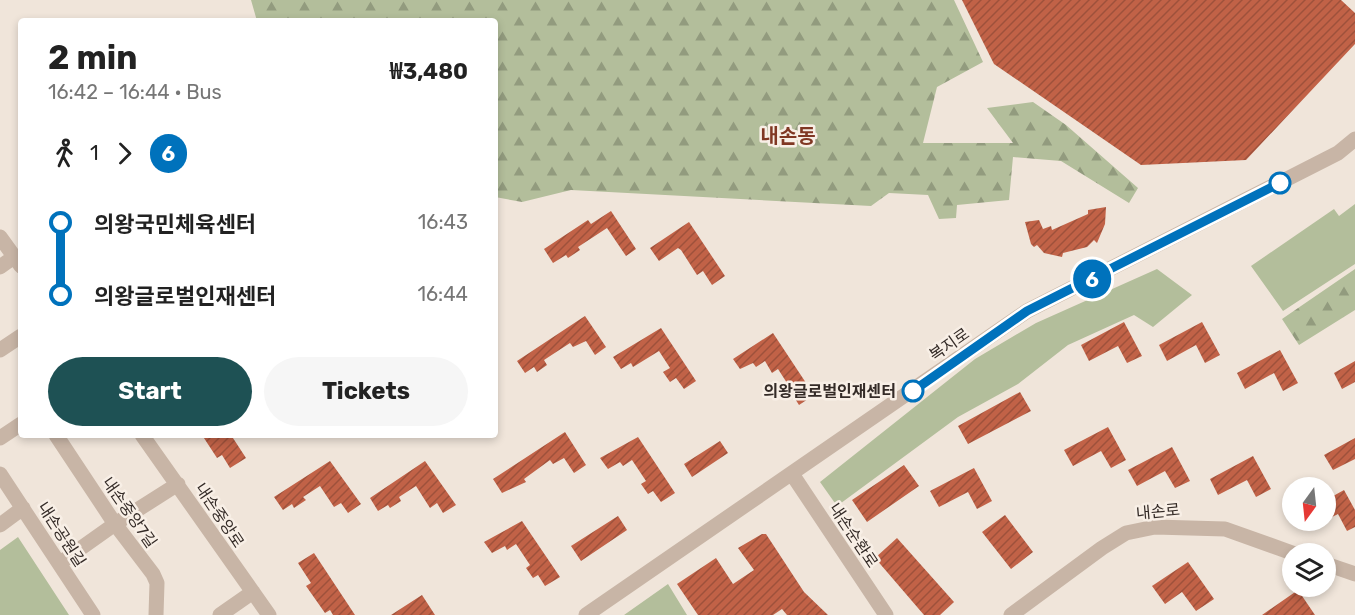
<!DOCTYPE html>
<meta charset="utf-8">
<style>
body{margin:0;font-family:Rubik,"Noto Sans KR",sans-serif;background:#f6f6f6;color:#222;height:100vh;display:flex;flex-direction:column;font-size:22px;white-space:nowrap}
*{box-sizing:border-box;margin:0}
p{font-size:20px;color:#767676}
.icon{flex:none;width:33px;height:33px;fill:none;stroke:currentColor;stroke-width:2;stroke-linecap:round;stroke-linejoin:round}
.map{position:relative;flex:1;overflow:hidden}
.sheet{position:absolute;left:18px;top:18px;width:480px;height:420px;display:flex;flex-direction:column;background:#fff;border-radius:6px;box-shadow:0 3px 9px #0003}
.sheet>*{flex:none}
.badge{padding:0 12px;border-radius:20px;font-size:21px;line-height:39px}
.needle{width:39px;rotate:195deg}
.controls{position:absolute;left:1282px;top:477px;display:grid;gap:12px}
.controls a{display:grid;place-items:center;width:54px;height:54px;border-radius:50%;background:#fff;box-shadow:0 3px 9px #0003;font-size:30px}
.map>.badge{position:absolute;translate:-50% -50%;box-shadow:0 0 0 3px #fff}
.legs{display:flex;align-items:center;gap:9px;height:66px;padding:0 30px;font-size:20px}
.legs p{margin-inline-start:auto}
.headline{display:flex;align-items:center;justify-content:space-between;height:102px;padding:0 30px}
h1{font-size:33px;font-weight:700;line-height:45px}
.cta{display:flex;gap:12px;margin-top:auto;padding:12px 30px}
.cta a{flex:1;height:69px;border-radius:36px;background:#1e5154;color:#fff;font-size:24px;font-weight:700;line-height:69px;text-align:center}
.cta a+a{background:#f6f6f6;color:#222}
ul{padding:0 30px;list-style:none}
li{display:flex;align-items:center;gap:21px;height:72px;font-size:22px}
li i{display:grid;place-items:center;width:9px;height:100%;margin:0 8px;background:currentColor}
li i::after{content:'';width:15px;height:15px;margin:-8px;border:4px solid;border-radius:50%;background:#fff}
li p{margin-inline-start:auto}
li:first-child i{background:linear-gradient(#0000 50%,currentColor 0)}
li:last-child i{background:linear-gradient(currentColor 50%,#0000 0)}
.map>svg:first-child{display:block}
</style>
<div class="map">
<svg width="1355" height="615" viewBox="0 0 1355 615">
<defs>
<pattern id="forest-firs" width="22" height="20" patternUnits="userSpaceOnUse" patternTransform="scale(1.5)"><rect width="22" height="20" fill="#b3be9b"/><path d="M5 1l3.5 6h-7zM16 11l3.5 6h-7z" fill="#929b7e"/></pattern>
<pattern id="building-hatch" width="6" height="6" patternUnits="userSpaceOnUse" patternTransform="scale(1.5)"><rect width="6" height="6" fill="#c16247"/><path d="M-1 1l2-2M0 6l6-6M5 7l2-2" fill="none" stroke="#9e513b"/></pattern>
</defs>
<rect width="100%" height="100%" fill="#f0e5da"/>
<!-- forest -->
<path fill="url(#forest-firs)" d="M251,0H954L983,62L937,87L923,143H1013L987,108L1033,102L1066,125L1138,188L1129,203L1061,161L1013,157L1009,200L957,205L956,218L939,219L928,195L889,193L871,206L571,190L522,202L495,197V21H257Z
M1355,269V310L1299,345L1282,319Z"/>
<!-- park -->
<path fill="#b3be9b" d="M1355,204V264L1283,311L1251,266L1334,209L1339,216Z
M1157,269L1192,295L1153,327L1134,315L1068,345L1018,384L958,417L837,506L820,482L975,359L1036,323Z
M18,537L69,615H0V550Z
M668,584L687,615H624Z"/>
<!-- building -->
<path fill="url(#building-hatch)" d="M962,0H1341L1355,13V44L1246,160L1141,165L994,64Z
M1106,207L1105,224L1097,243L1094,240L1087,247L1063,253L1062,257L1044,253L1037,245L1034,247L1031,244L1025,222L1039,220L1043,229L1051,226L1052,230L1088,214V210Z
M611,211L636,249L626,256L607,228L578,247L580,250L568,258L566,255L553,263L544,249L588,220L591,224Z
M689,222L725,276L712,285L703,271L697,275L681,250L678,248L659,261L650,248Z
M585,316L606,347L595,355L586,341L573,347L570,343L544,360L547,365L537,372L534,367L525,373L517,361Z
M1124,322L1142,356L1127,363L1118,346L1089,361L1081,345Z
M1202,322L1220,355L1205,363L1196,345L1167,361L1159,345Z
M661,328L696,381L684,389L676,378L670,382L663,372L670,368L659,351L633,367L631,363L621,369L613,357Z
M773,333L814,395L799,405L792,394L788,396L782,386L787,383L778,369L772,373L765,361L756,367L753,363L740,369L733,359Z
M1280,350L1298,383L1283,391L1274,373L1245,389L1237,373Z
M1355,361V382L1342,389L1334,373Z
M1020,392L1031,411L968,444L958,426Z
M1108,427L1126,460L1111,468L1101,451L1073,466L1064,450Z
M565,432L586,465L574,473L564,458L553,464L550,460L524,479L526,482L502,493L493,479Z
M202,435H231L246,458L230,468L222,455L217,458Z
M638,437L675,493L661,502L653,491L648,494L641,484L646,481L632,460L623,466L620,462L608,469L600,458Z
M1355,438V459L1333,470L1324,455Z
M720,441L728,453L692,477L684,464Z
M1172,447L1190,481L1175,488L1165,471L1137,486L1128,470Z
M1253,456L1271,489L1256,497L1247,480L1218,495L1210,479Z
M330,461L361,504L348,513L341,503L334,507L320,486L303,497L306,500L294,508L292,504L283,510L274,497Z
M425,461L456,505L443,513L437,503L430,508L416,486L399,497L401,501L390,508L388,505L378,511L370,498Z
M904,465L919,486L867,522L852,500Z
M974,468L992,501L977,509L968,492L939,507L930,491Z
M1344,490L1355,510V527L1347,531L1338,514L1326,520V500Z
M1005,515L1033,552L1011,569L982,532Z
M618,516L627,530L581,561L571,546Z
M522,521L560,577L545,586L538,575L533,578L526,568L530,565L516,544L507,550L505,546L492,553L484,542Z
M762,534H766L804,592L828,615H787L782,609L773,615H698L677,584L716,558L733,584L754,570L738,548Z
M897,538L954,602L940,615H924L875,558Z
M314,553L355,615H333L330,610L325,613L306,586L311,583L298,563Z
M1188,562L1214,599L1196,611L1182,592L1165,604L1152,586Z
M1298,590L1315,615H1262Z
M422,595L435,615H391Z"/>
<g fill="none" stroke-linecap="round" stroke-linejoin="round">
<!-- minor -->
<path stroke="#c8b5a6" stroke-width="15" d="M0,237L21,266
M0,267L14,257
M0,350L21,336
M56,435L115,524L153,574L157,583L156,615
M142,435L269,615
M0,438L21,424
M0,474L93,615
M792,474L886,615
M0,525L23,508
M60,563L115,524L178,484
M1326,564L1355,574
M220,615L253,592
M586,615L1027,311L1338,153L1355,139
M1011,615L1102,548L1126,533L1155,527L1225,529L1295,554"/>
</g>
<g fill="none" stroke-linecap="round" stroke-linejoin="round">
<!-- line-1 casing -->
<g stroke="#fff" stroke-width="14">
<path id="line-1" d="M913,391L1027,311L1280,183"/>
</g>
<!-- line-1 -->
<use href="#line-1" stroke="#0072bc" stroke-width="9"/>
</g>
<!-- markers -->
<g fill="#fff" stroke="#0072bc" stroke-width="3">
<circle cx="1280" cy="183" r="10"/>
<circle cx="913" cy="391" r="10"/>
</g>
<g text-anchor="middle" stroke-width="5" stroke-linejoin="round" paint-order="stroke">
<!-- street labels -->
<g font-size="16" fill="#342b27" stroke="#f8efe6">
<text transform="translate(949 344) rotate(-35)" y="6">복지로</text>
<text transform="translate(1158 511) rotate(-5)" y="6">내손로</text>
<text transform="translate(130 512) rotate(55)" y="6">내손중앙7길</text>
<text transform="translate(220 515) rotate(56)" y="6">내손중앙로</text>
<text transform="translate(62 534) rotate(57)" y="6">내손공원길</text>
<text transform="translate(854 535) rotate(56)" y="6">내손순환로</text>
</g>
<!-- stop labels -->
<g font-size="16" font-weight="bold" fill="#342b27" stroke="#f8efe6" text-anchor="end">
<text x="896" y="397">의왕글로벌인재센터</text>
</g>
<!-- quarter labels -->
<g font-size="20" font-weight="bold" fill="#803723" stroke="#f8efe6">
<text x="788" y="143">내손동</text>
</g>
</g>
</svg>
<div class="controls">
<a><svg class="needle" viewBox="-14 -14 28 28"><path d="M0-13l5 13h-10z" fill="#e53935"/><path d="M0 13l5-13h-10z" fill="#767676"/></svg></a>
<a><svg class="icon" aria-label="layers" viewBox="0 0 24 24"><path d="M12 4l9 5-9 5-9-5zM3 14l9 5 9-5"/></svg></a>
</div>
<b class="badge" style="left:1092px;top:279px;background:#0072bc;color:#fff">6</b>
<section class="sheet">
<div class="headline"><div><h1>2 min</h1><p>16:42 – 16:44 · Bus</p></div><b>₩3,480</b></div>
<div class="legs"><svg class="icon" aria-label="walk" viewBox="0 0 24 24"><circle cx="13" cy="4" r="2"/><path d="M13 8l-2 6 4 7M11 14l-3 7M7 12l3-4h3l4 4"/></svg>1<svg class="icon" aria-label="forward" viewBox="0 0 24 24"><path d="M9 5l7 7-7 7"/></svg><b class="badge" style="background:#0072bc;color:#fff">6</b></div>
<ul>
<li><i style="color:#0072bc"></i><b>의왕국민체육센터</b><p>16:43</p></li>
<li><i style="color:#0072bc"></i><b>의왕글로벌인재센터</b><p>16:44</p></li>
</ul>
<div class="cta"><a>Start</a><a>Tickets</a></div>
</section>
</div>
